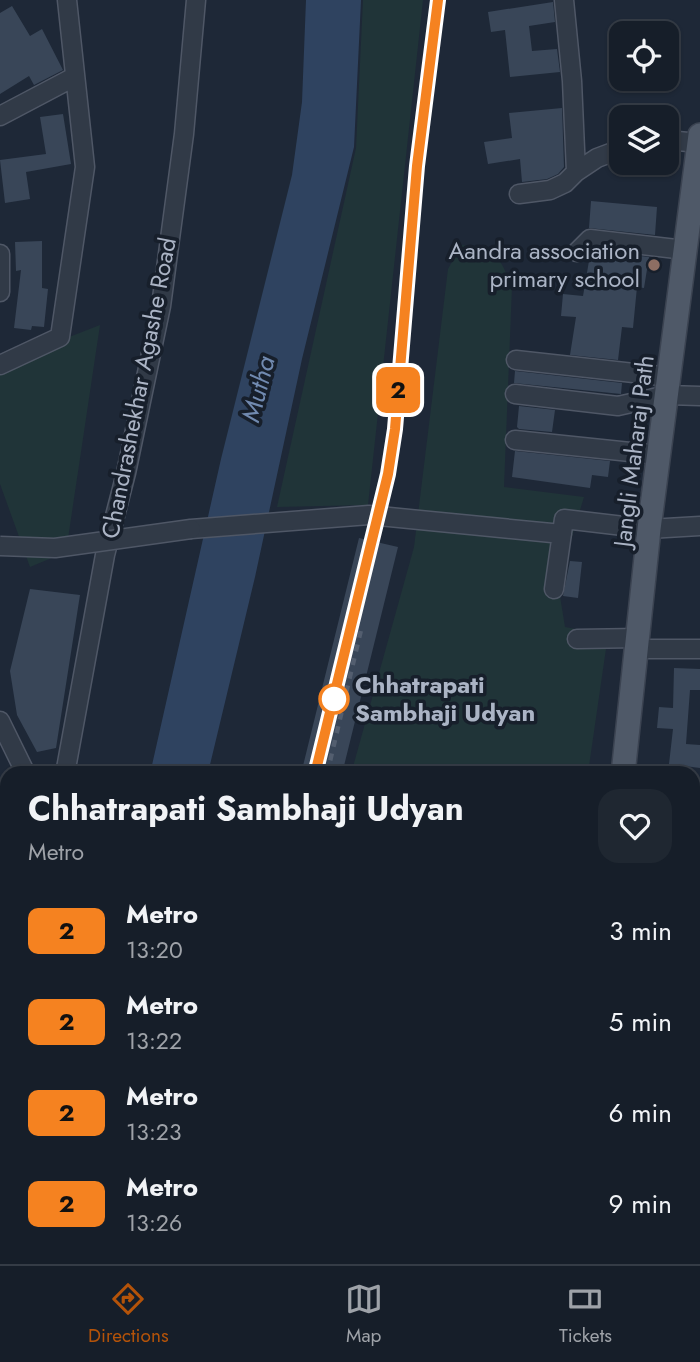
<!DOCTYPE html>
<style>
body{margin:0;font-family:Jost,sans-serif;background:#1f2731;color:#f1f3f6;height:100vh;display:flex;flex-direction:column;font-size:26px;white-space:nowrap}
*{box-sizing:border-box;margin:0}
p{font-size:23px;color:#9ea2a8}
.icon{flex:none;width:38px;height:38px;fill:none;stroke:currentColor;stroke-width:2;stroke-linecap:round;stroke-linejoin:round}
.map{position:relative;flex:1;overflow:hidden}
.drawer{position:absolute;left:0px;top:766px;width:700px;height:499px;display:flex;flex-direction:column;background:#161e29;border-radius:21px 21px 0 0;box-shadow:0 2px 5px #0004,0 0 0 2px #353c46}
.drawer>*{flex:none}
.badge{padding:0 14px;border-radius:10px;font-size:24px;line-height:46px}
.controls{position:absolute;left:609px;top:21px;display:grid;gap:14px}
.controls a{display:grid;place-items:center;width:70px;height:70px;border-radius:14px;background:#161e29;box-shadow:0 2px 5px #0004,0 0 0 2px #353c46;font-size:35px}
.map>.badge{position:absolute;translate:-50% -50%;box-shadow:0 0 0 4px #fff}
.round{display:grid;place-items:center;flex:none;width:74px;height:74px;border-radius:21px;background:#1f2731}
.overview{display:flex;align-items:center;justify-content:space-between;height:119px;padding:0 28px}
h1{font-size:33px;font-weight:700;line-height:52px}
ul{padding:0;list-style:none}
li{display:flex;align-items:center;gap:21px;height:91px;padding:0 28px}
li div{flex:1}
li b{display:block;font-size:26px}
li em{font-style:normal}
li .badge{min-width:77px;font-weight:700;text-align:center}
.menu{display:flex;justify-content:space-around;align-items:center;height:98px;border-top:2px solid #353c46;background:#161e29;font-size:19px;color:#9ea2a8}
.menu a{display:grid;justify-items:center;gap:4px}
.menu .current{color:#b45309}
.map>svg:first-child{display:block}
</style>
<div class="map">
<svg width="700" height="1264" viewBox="0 0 700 1264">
<rect width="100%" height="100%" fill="#1e2837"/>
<!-- green -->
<path fill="#203438" d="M363,0H423L368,505L277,507L356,148Z
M461,245C497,248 499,256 512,287L504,487L584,497L565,560L549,559L544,593L560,596L565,627L608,635L588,773L351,774L414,547L448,269Z
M100,325L66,552L30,567L0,484V364Z"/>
<!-- water -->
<path fill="#2f4360" d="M306,0H361L354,147L302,359L255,577L208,773L150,774L221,459L292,175L302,102Z
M7,1097V1217L0,1224V1104Z"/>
<!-- building -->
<path fill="#394658" d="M553,2L555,22L529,26L532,51L557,49L560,72L510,77L505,30L491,32L488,12Z
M12,6L30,36L42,29L63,70L34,85L29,76L0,94V13Z
M562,108L564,167L558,174L547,179L522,182L520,159L488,164L484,142L512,138L509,113Z
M63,114L71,164L26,172L30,199L5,203L0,160L46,154L40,117Z
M591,201L657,207L655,235L589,228Z
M42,241V288L48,289L44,327L32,326L31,330L14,328L21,270L16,271L15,242Z
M594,251L649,257L644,288L637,287L633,328L622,327L618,360L570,355L576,317L561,316L563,294L583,296L590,255Z
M515,371L622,383L621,394L514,383Z
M519,406L555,410L552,432L519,429L517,427Z
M515,451L610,461L608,477L592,475L590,488L512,477Z
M359,538L398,547L342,774H301Z
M570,561L582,562L578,598L563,596Z
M30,589L80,595L56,748L37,752L17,715L10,671Z
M674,668L700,669V690H690L686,744L700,745V768L669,764L673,729L657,728L659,707L673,708Z"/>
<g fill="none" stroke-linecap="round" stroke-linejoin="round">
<!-- minor casing -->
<g stroke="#4f5766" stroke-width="21">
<path id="minor" d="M564,0L572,81L576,172
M0,116L74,77
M667,140L699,143
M519,194L550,190L565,183L576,172L597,158L621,149
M577,252L590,239L685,250
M0,254V292
M516,360L670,377
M0,365L60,337L85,167L67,0
M515,394L618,406L667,395L700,396
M515,440L659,455
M191,529L369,515L562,534
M554,589L564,519L649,529L700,526
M577,639L639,638
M637,649H700
M0,721L26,774
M65,774L105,555L126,473L161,306L184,134L196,0
M693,862L700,861
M0,950L7,941
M693,1050L700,1049
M0,1119L7,1127
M0,1152L7,1160
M693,1210L700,1209
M92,1258L97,1264
M119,1258L124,1264"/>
</g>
<!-- major casing -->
<g stroke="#3b4351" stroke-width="26">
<path id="major" d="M623,774L649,529L700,135
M541,1264L545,1258"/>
</g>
<!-- path -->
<path stroke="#3a5052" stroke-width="2.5" stroke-dasharray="5 5" stroke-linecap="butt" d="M366,540L367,532"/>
<!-- minor -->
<use href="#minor" stroke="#313a47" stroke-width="18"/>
<!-- major -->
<use href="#major" stroke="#4f5968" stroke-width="23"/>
<!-- rail -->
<path stroke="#535e6f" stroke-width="4.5" stroke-dasharray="7 7" stroke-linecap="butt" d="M315,774L388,474L395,429L417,166L438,0
M327,774L361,630
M61,1264L66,1258"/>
<!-- minor-bridge casing -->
<g stroke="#4f5766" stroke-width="21" stroke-linecap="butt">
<path id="minor-bridge" d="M0,546L55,548L191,529"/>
</g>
<!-- minor-bridge -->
<use href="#minor-bridge" stroke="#313a47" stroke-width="18"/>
</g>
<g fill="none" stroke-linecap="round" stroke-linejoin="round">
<!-- line casing -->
<g stroke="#fff" stroke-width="16">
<path id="line" d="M315,774L388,474L395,429L417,166L438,0"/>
</g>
<!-- line -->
<use href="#line" stroke="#f58220" stroke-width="10"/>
</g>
<!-- markers -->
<circle fill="#8d6e63" stroke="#171f2b" stroke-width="2.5" cx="654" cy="265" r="7"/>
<circle fill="#fff" stroke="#f58220" stroke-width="3.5" cx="334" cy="699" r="14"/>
<g text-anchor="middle" stroke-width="7" stroke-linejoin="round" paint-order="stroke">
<!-- poi labels -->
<g font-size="24" fill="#abb4c5" stroke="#171f2b" text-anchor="end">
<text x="640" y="259">Aandra association<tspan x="640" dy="28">primary school</tspan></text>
</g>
<!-- street labels -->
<g font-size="24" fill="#abb4c5" stroke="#171f2b">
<text transform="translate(139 388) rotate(-79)" y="8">Chandrashekhar Agashe Road</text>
<text transform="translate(634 451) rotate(-83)" y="8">Jangli Maharaj Path</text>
</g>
<!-- stop labels -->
<g font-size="24" font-weight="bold" fill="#abb4c5" stroke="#171f2b" text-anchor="start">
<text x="355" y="693">Chhatrapati<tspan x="355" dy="28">Sambhaji Udyan</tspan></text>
</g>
<!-- water labels -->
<g font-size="26" font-style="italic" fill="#718ab0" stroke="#171f2b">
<text transform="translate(258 389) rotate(-76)" y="9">Mutha</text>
</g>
</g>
</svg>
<div class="controls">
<a><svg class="icon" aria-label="locate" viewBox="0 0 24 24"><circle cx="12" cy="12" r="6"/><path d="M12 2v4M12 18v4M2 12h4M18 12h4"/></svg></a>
<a><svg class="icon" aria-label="layers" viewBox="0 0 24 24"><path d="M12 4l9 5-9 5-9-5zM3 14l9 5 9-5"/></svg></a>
</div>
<b class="badge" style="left:398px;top:390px;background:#f58220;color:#111">2</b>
<section class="drawer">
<div class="overview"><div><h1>Chhatrapati Sambhaji Udyan</h1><p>Metro</p></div><a class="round"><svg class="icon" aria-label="heart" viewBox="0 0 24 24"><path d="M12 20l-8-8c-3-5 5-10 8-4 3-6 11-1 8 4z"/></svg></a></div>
<ul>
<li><span class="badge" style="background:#f58220;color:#111">2</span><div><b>Metro</b><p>13:20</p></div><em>3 min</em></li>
<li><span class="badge" style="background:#f58220;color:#111">2</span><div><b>Metro</b><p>13:22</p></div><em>5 min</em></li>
<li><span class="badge" style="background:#f58220;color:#111">2</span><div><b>Metro</b><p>13:23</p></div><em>6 min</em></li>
<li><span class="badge" style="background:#f58220;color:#111">2</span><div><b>Metro</b><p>13:26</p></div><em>9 min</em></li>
</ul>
</section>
</div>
<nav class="menu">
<a class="current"><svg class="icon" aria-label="directions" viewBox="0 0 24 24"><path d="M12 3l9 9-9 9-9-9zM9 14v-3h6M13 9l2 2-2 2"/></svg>Directions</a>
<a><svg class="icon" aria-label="map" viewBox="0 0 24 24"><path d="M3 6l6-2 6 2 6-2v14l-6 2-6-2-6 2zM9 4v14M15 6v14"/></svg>Map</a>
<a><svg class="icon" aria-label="tickets" viewBox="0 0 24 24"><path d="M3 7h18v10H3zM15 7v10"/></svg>Tickets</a>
</nav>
